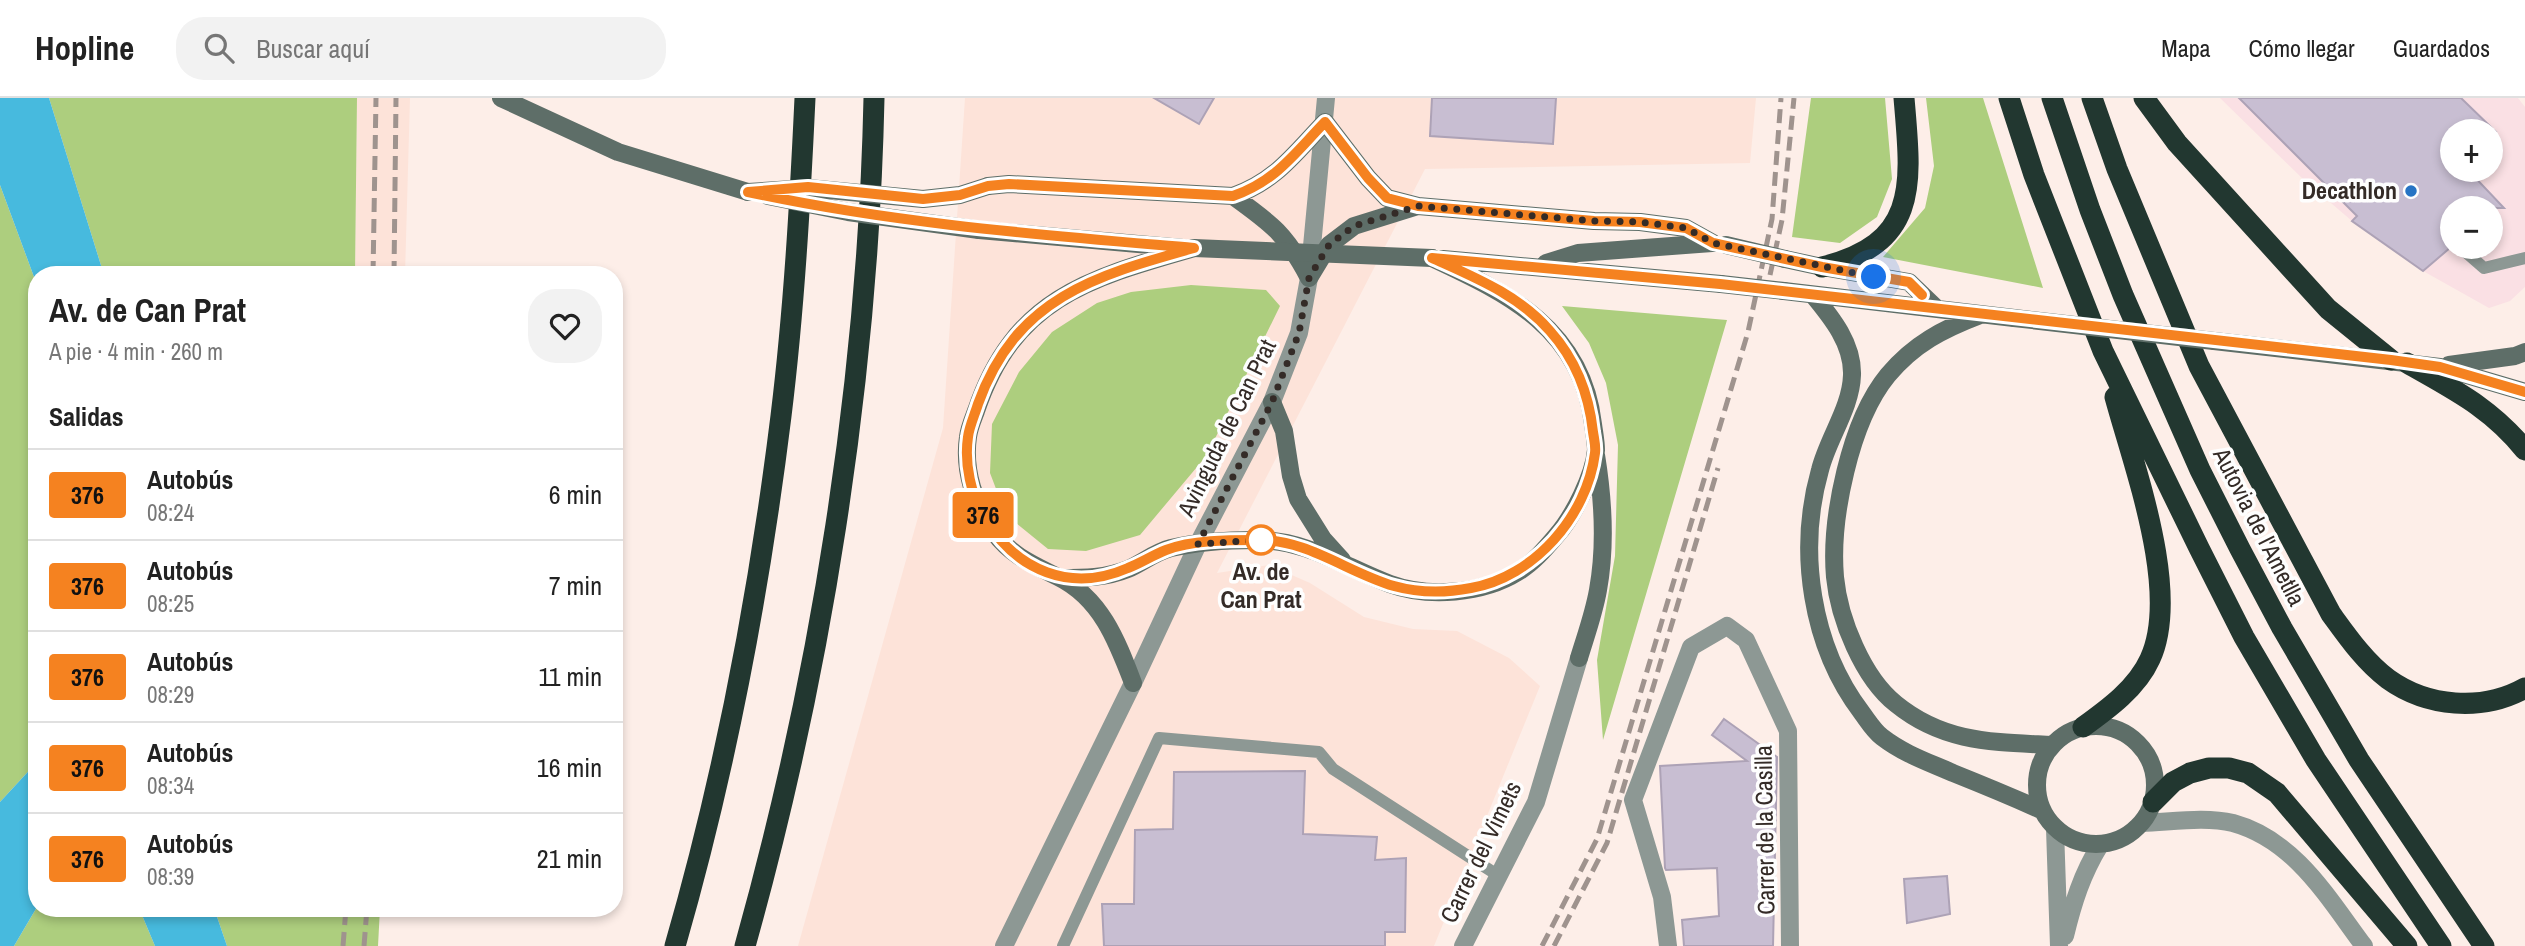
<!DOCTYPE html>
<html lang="es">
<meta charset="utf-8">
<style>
body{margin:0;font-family:"Archivo Narrow",sans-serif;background:#f2f2f2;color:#222;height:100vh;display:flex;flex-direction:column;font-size:26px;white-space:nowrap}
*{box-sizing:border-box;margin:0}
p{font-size:23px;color:#767676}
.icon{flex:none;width:38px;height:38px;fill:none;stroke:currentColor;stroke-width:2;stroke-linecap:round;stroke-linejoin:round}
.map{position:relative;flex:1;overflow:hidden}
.drawer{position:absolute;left:28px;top:168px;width:595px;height:651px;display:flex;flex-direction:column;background:#fff;border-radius:28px;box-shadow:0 4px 10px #0003}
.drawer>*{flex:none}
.badge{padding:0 14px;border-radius:5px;font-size:24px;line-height:46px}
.fabs{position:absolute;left:2440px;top:21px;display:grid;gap:14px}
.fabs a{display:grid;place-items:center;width:63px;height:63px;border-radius:50%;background:#fff;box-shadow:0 4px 10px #0003;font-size:35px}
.you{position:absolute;width:35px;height:35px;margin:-18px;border:5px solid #fff;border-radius:50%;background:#1a73e8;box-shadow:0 0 0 10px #1a73e833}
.map>.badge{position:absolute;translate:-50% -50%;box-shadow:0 0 0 4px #fff}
h2{padding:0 21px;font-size:26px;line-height:63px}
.round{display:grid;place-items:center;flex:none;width:74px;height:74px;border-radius:28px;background:#f2f2f2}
.summary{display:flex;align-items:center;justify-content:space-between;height:119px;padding:0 21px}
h1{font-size:33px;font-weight:800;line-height:52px}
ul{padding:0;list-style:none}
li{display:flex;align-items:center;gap:21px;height:91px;padding:0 21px;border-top:2px solid #e0e0e0}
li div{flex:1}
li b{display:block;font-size:26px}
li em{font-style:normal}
li .badge{min-width:77px;font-weight:700;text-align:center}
header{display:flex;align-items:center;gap:42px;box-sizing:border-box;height:98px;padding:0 35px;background:#fff;border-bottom:2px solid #e0e0e0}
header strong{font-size:33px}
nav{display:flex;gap:38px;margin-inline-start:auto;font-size:24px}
.search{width:490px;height:63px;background:#f2f2f2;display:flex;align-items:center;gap:18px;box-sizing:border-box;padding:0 24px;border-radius:28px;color:#767676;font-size:26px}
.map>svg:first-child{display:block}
</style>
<header>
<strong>Hopline</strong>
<div class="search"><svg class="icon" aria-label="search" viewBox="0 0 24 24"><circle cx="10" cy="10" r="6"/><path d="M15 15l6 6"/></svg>Buscar aquí</div>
<nav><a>Mapa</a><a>Cómo llegar</a><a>Guardados</a></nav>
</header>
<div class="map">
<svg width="2525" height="848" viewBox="0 0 2525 848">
<rect width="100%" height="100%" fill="#fdeee8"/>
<!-- commercial -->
<path fill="#fae0e4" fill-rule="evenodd" d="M2220,0H2518L2525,9V189L2510,203L2489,210L2423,173L2352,123L2304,82ZM2452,33H2490V72H2452ZM2452,110H2490V149H2452Z"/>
<!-- built -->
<path fill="#fde3d9" d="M357,0H410L405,177H355Z
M965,0H1756L1750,65L1425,71L1217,475L1269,467L1310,485L1364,519L1413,531L1457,533L1509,560L1540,588L1434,848H798L943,330Z"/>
<!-- green -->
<path fill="#adce7e" d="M49,0H357L355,177H104Z
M1811,0H1885L1892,81L1877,119L1840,145L1792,139Z
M1926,0H1983L2043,190L1883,159L1925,110L1934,68Z
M0,87L37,187V664L0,704Z
M1191,187L1266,192L1280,208L1207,357L1140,437L1086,453L1048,451L1006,417L990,375L992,326L1019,274L1052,234L1097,205L1131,194Z
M1562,208L1727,222L1603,642L1597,562L1615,458L1618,347L1606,285L1589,245Z
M37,809L139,810L155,848H14Z
M214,810H380L378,848H227Z"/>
<!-- water -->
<path fill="#47bade" d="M0,0H49L104,177H37V187L0,87Z
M37,664V809L14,848H0V704Z
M139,810H214L227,848H155Z"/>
<!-- building -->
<path fill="#c8bed2" stroke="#ada2b6" stroke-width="2" d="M1154,0H1214L1199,26Z
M1432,0H1556L1553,46L1430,38Z
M2239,0H2461L2495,33H2452V72H2468L2504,110H2452L2451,149L2423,173L2352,123L2357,118Z
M1724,621L1777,659L1773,848H1684L1682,822L1719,818L1717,770L1666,772L1665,770L1660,668L1747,663L1712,637Z
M1305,673L1303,736L1377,739L1375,762L1406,760L1405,834H1385V848H1104L1102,806H1134L1135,732L1173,731L1174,674Z
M1947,778L1950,816L1907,825L1904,781Z"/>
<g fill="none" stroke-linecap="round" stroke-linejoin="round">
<!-- lane -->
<path stroke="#8d9894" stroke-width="12" d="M2460,149L2484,170L2525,160
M1063,848L1159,640L1319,654L1333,671L1499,778"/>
<!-- street -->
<path stroke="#8d9894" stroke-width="18" d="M2142,725C2171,724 2205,718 2233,725C2295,742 2328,800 2364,848
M2055,731L2059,848
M2065,838C2073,805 2082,776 2100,747
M1004,848L1133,585L1198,446L1272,304L1299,235L1309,180L1326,0
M1463,848L1536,704L1579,560
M1668,848L1662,799L1633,702L1691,549L1727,528L1746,542L1788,633L1790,848"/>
<!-- secondary -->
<path stroke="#5e6e68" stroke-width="18" d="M501,0L618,54L748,94
M988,88L1009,86L1233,98C1276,83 1294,56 1325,24L1368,80L1387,100L1418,108L1594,123L1640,124L1686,130L1713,145
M1233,98C1272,126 1286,136 1309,180
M979,132L1183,150
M1443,161L1721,186
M1785,161L1822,169L1909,184L1935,209
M1546,165L1578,155L1712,145
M1309,180L1329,147L1354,128L1418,108
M1784,193L2014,220
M1813,197C1832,220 1853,246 1852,277C1851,310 1828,340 1820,372C1797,453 1811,548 1862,615C1868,623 1874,633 1882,639C1904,656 1928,664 1953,675C1983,687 2012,699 2041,712
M1980,217C1943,231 1914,246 1888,277C1850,323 1830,421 1835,479C1839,521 1863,580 1896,606C1944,645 1993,644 2052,647
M2214,243L2440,269L2525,294
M2449,267L2515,258L2525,254
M1272,304L1284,333L1291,378L1298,401L1323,441L1342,462
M1060,480C1084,480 1106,480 1128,471C1142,465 1155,454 1171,450C1198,444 1228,442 1255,442C1305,441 1345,469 1390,486C1428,500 1483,496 1518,474C1533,465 1545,451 1556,438C1573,419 1594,377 1596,352C1596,344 1594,334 1593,326C1582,231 1509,196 1432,160
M1579,560C1586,537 1594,515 1598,492C1606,448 1603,400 1596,357
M1133,585C1117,543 1101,500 1058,479C1034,467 1010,457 994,434C975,408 963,372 968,339C969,330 973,321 976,313C1014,200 1089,180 1194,150
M2037 687a59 59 0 1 1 118 0a59 59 0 1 1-118 0Z"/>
<!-- highway -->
<path stroke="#223730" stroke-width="21" d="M2009,0L2034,77L2103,253L2199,450L2244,539L2316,662L2441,848
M2052,0L2090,112L2123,197L2200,372L2240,451L2282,530L2359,662L2484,848
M2092,0L2117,71L2199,268L2331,516C2347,538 2365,564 2388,581C2427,609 2482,614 2525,590
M2144,0L2177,45L2328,211L2391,262
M1822,169C1921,145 1911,84 1904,0
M2407,265C2454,292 2490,309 2525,352
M2083,629C2108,611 2137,590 2150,561C2181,494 2134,369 2115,299
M2153,704L2173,684L2190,675L2209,670H2229L2248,675L2277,695L2407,848
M675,848C725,675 759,496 781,318C794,212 800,106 805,0
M745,848C821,577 868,282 874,0"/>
<!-- rail -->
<path stroke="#9f938e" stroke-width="5" stroke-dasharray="14 7" stroke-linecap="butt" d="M373,177L376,0
M394,177L396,0
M1770,177L1782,122L1794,0
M343,848L346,810
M364,848L367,810
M1542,848L1597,741L1748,234L1772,121L1781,0
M1554,848L1607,745L1718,370"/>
<!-- secondary-bridge -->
<path stroke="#5e6e68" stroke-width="18" d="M748,94L808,90L923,101L960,97L988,88
M768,98L848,114L979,132
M1726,147L1785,161
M1194,150L1432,160
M1721,186L1784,193
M2014,220L2214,243"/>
</g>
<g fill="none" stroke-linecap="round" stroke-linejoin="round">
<!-- line casing -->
<g stroke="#fff" stroke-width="16">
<path id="line" d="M1922,197L1909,184L1822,169L1713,145L1686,130L1640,124L1594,123L1418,108L1387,100L1368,80L1325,24C1294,56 1276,83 1233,98L1009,86L988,88L960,97L923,101L808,89L748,94C895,126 1044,137 1194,150C1094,178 1016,200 978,306C975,316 969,329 968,339C964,366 971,397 985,420C1016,473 1071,495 1128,470C1141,465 1153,457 1166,452C1192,442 1228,442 1256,442C1308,441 1346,474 1394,488C1419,495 1445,495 1471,490C1534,479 1587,418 1595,355C1596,348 1594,341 1593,334C1589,296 1576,262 1550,233C1519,197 1474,179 1432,160L1720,186L2391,262L2440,269L2525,294"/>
</g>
<!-- line -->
<use href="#line" stroke="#f58220" stroke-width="10"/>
<!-- walk -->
<path stroke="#342b27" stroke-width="7" stroke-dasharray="0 12.6" d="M1261,442L1198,446L1272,304L1299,235L1309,180L1329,147L1354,128L1418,108L1594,123L1640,124L1686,130L1713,145L1874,179"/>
</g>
<!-- markers -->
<circle fill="#2774c4" stroke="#fefefe" stroke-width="2.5" cx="2411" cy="93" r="7"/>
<circle fill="#fff" stroke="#f58220" stroke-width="3.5" cx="1261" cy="442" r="14"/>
<g text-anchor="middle" stroke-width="7" stroke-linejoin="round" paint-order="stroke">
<!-- poi labels -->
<g font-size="24" font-weight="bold" fill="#342b27" stroke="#fefefe" text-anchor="end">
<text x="2397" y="101">Decathlon</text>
</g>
<!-- street labels -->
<g font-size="24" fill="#342b27" stroke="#fefefe">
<text transform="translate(1227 330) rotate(-64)" y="8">Avinguda de Can Prat</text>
<text transform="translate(2259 429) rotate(63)" y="8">Autovia de l'Ametlla</text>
<text transform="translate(1765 732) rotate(-91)" y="8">Carrer de la Casilla</text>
<text transform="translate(1481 754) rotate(-64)" y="8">Carrer del Vimets</text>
</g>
<!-- stop labels -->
<g font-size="24" font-weight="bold" fill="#342b27" stroke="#fefefe">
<text x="1261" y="482">Av. de<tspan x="1261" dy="28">Can Prat</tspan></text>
</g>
</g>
</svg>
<div class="fabs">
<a>+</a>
<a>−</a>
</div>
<div class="you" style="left:1874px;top:179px"></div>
<b class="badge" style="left:983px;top:417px;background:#f58220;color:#111">376</b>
<section class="drawer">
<div class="summary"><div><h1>Av. de Can Prat</h1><p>A pie · 4 min · 260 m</p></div><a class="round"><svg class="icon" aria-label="heart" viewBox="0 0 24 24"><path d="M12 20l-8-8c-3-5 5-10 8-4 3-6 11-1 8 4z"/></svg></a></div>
<h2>Salidas</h2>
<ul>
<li><span class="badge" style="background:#f58220;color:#111">376</span><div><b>Autobús</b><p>08:24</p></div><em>6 min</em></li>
<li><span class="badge" style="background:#f58220;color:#111">376</span><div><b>Autobús</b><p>08:25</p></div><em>7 min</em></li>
<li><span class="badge" style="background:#f58220;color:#111">376</span><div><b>Autobús</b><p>08:29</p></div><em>11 min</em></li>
<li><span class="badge" style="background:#f58220;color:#111">376</span><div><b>Autobús</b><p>08:34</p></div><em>16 min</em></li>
<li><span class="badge" style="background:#f58220;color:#111">376</span><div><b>Autobús</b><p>08:39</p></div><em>21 min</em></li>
</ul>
</section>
</div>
